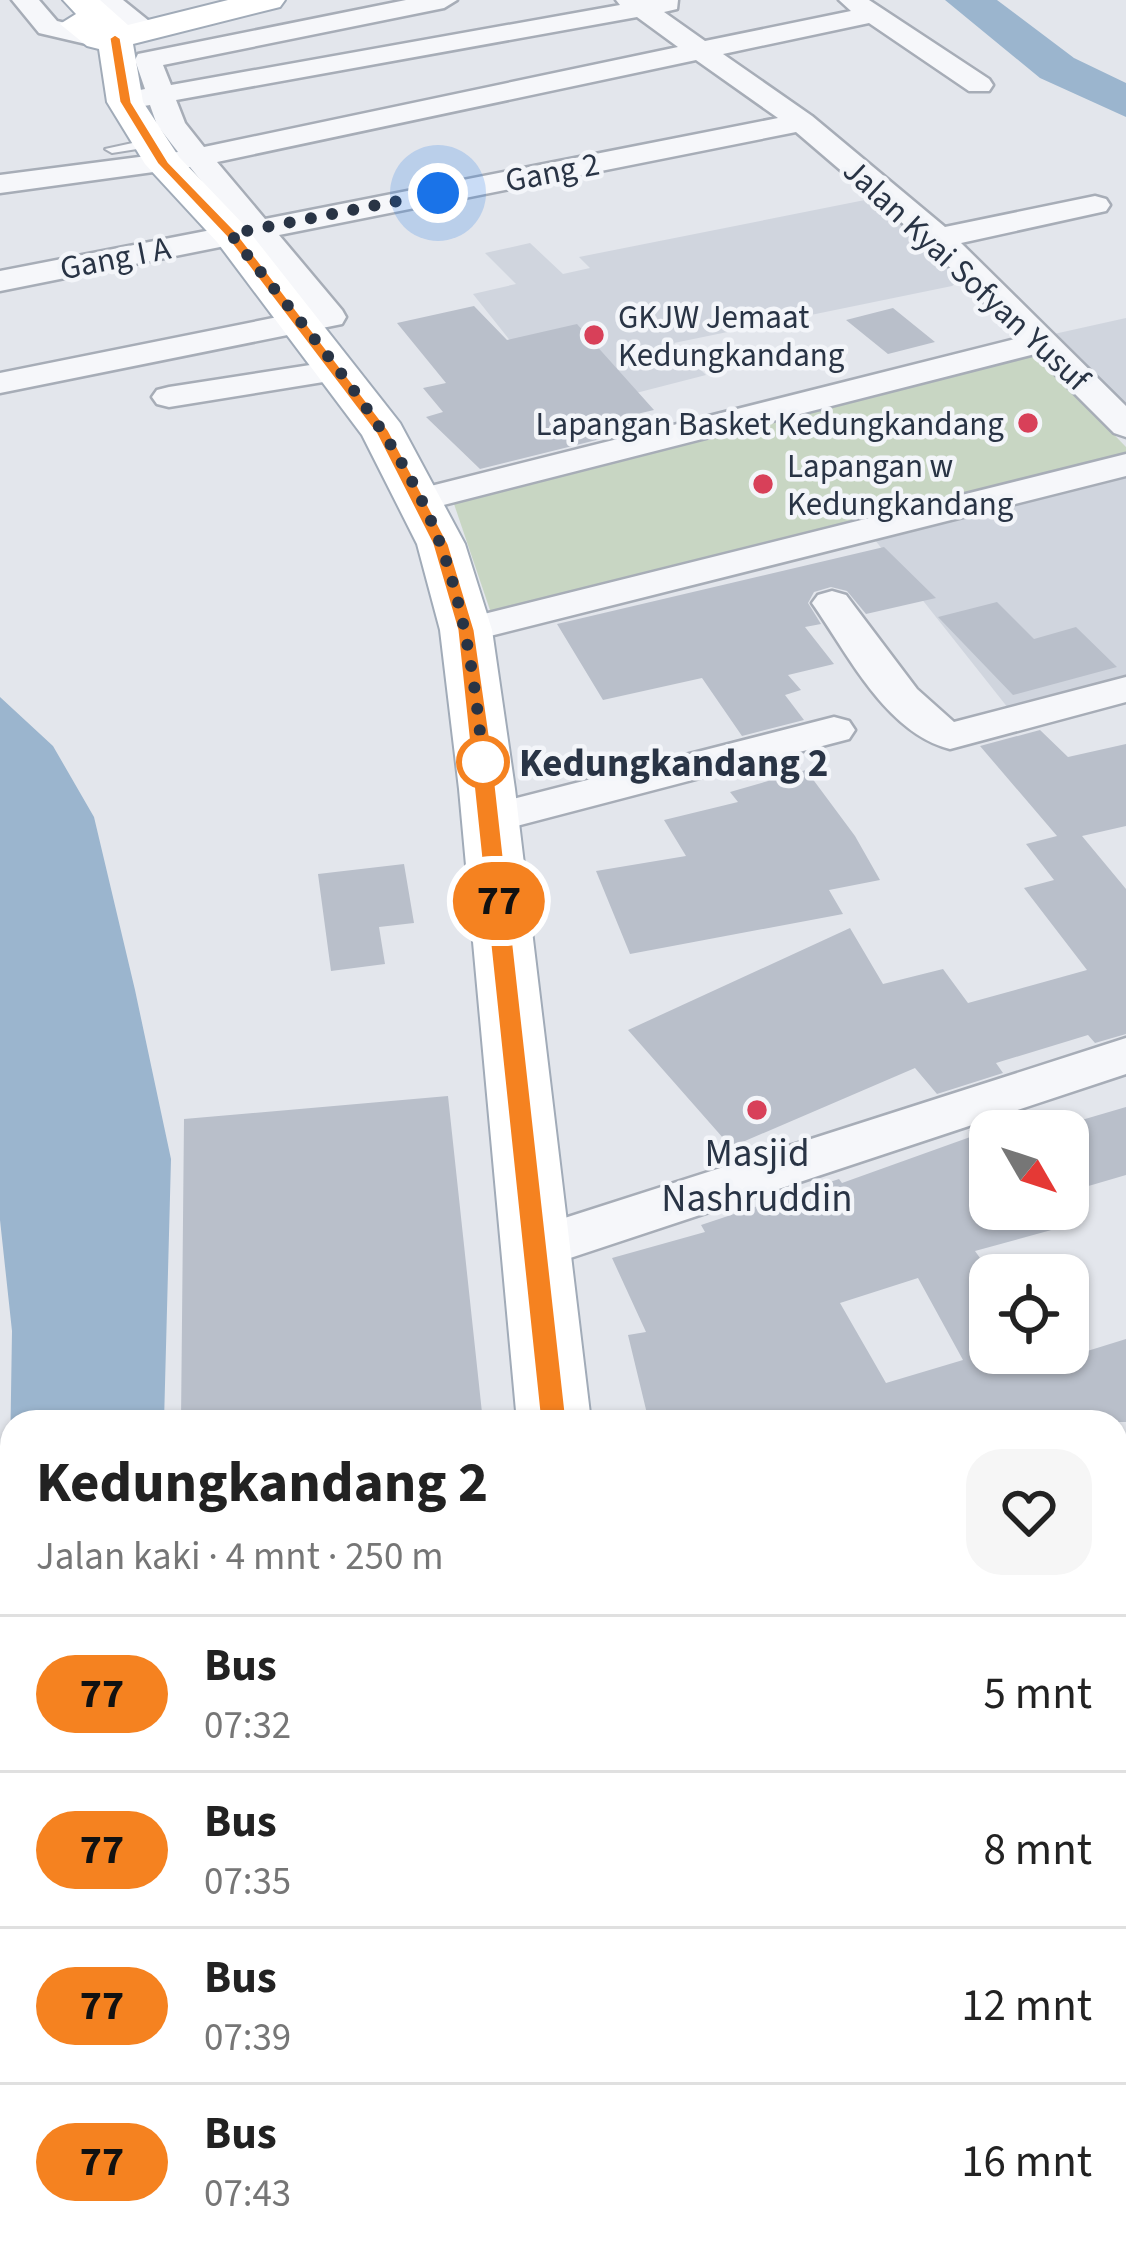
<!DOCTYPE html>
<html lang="id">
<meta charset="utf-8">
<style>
body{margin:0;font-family:"Source Sans 3",sans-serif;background:#f6f6f6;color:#222;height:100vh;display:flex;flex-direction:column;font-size:45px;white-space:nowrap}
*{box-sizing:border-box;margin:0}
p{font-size:39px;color:#767676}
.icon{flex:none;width:66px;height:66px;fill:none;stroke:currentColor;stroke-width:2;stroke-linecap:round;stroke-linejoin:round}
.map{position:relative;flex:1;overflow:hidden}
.panel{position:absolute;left:0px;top:1410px;width:1128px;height:855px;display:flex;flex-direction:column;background:#fff;border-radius:36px 36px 0 0;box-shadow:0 3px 9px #0004}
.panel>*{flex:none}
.badge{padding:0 24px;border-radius:39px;font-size:42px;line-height:78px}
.needle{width:78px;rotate:129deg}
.tools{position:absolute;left:969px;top:1110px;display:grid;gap:24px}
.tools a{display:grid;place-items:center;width:120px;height:120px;border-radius:24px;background:#fff;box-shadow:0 3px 9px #0004;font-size:60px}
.you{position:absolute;width:60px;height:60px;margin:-30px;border:9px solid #fff;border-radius:50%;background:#1a73e8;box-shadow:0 0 0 18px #1a73e833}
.map>.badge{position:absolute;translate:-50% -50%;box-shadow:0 0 0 6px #fff}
.round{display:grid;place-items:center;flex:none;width:126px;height:126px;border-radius:36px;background:#f6f6f6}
.overview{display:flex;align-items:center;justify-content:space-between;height:204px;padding:0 36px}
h1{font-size:57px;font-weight:700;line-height:90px}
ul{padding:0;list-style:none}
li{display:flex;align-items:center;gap:36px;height:156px;padding:0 36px;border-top:3px solid #e0e0e0}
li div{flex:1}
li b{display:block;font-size:45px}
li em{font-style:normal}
li .badge{min-width:132px;font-weight:700;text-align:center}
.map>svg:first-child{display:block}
</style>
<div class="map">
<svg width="1126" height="2263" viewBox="0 0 1126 2263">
<rect width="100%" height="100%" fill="#e3e6ec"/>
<!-- built -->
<path fill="#d0d5de" d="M870,199L962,274L959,281L952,286L674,343L706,375L566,411L473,294L516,284L485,253L530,243L563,274L590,268L579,257Z
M1126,318V408L1054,334Z
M1126,469V681L1012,713L871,535Z"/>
<!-- green -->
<path fill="#c8d6c3" d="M1036,354L1126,447V455L491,613L453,501Z"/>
<!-- water -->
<path fill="#9bb5ce" d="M0,697L53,746L94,817L135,990L171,1159L164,1422H12V2253H26L23,2263H0V1572L9,1523L12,1331L0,1220Z"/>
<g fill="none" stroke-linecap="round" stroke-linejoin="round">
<!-- river -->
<path fill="#9bb5ce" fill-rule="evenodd" d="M945,0H997L1074,58L1126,83V117L1040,78Z"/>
</g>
<!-- building -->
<path fill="#b9bfca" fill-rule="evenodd" d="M474,306L507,340L577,324L654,410L637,414L649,427L480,469L426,417L443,412L423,388L446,383L397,323Z
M893,308L935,342L888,354L846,320Z
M884,547L936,598L866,614L847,591L831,587L814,592L808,603L821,624L805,627L834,664L788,675L801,690L785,695L804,720L742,736L702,678L603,700L557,624Z
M997,602L1034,639L1076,627L1117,667L1013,695L938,617Z
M1040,730L1068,757L1126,744V826L1082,836L1126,889V1034L1095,1043L1088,1035L996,1063L1003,1073L937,1094L915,1068L731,1147L628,1030L850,928L883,984L943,969L968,1003L1087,970L1024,888L1054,880L1026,844L1057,836L980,746Z
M806,770L855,836L880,880L829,890L843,914L630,954L596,871L686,856L664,820L738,802L730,792Z
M404,864L414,923L379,927L385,964L331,971L318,874Z
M448,1096L483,1422H181L184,1119Z
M1126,1107V1175L1068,1192V1124Z
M1031,1110L1046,1131H990V1209H1082L1084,1221L975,1251L990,1272V1353H1031L1039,1366L1126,1339V1422H727L724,1416L649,1422L628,1335L646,1332L612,1258L705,1232L701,1225L839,1179L842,1183L987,1131H968ZM918,1278L963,1360L886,1383L840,1303Z"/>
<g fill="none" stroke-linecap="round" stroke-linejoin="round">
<!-- service casing -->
<g stroke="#a7adb7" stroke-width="4">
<path id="service" d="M151,139L156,140V146L112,153L105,149Z"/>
</g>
<!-- minor casing -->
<g stroke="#a7adb7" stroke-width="5">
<path id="minor" d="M12,0H39L57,21L108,33L112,39L99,47L39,33Z
M94,0H123L159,29L155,35H137Z
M406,0H457L444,8L163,65L171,85L620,5L616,0H678L677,9L664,12L705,41L851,11L839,0H869L989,79L993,85L989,91H969L869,23L723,54L812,116L945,227L1095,196L1106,199L1110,205L1106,211L961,243L1126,406V437L1114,433L1035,354L420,511L407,508L402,500L407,492L1019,338L928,245L796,132L279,235L342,310L346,317L342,324L0,393V373L308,311L250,241L0,291V271L237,225L190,167L0,193V175L178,152L157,125L150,105L126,109L112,101L116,95L145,89L135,60L138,54ZM637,17L678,47L204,147L185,123L176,100ZM696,60L778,118L265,219L217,162Z
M336,361L348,364L353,371L348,378L169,407L157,404L152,397L157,390L169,387Z
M1126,454V476L466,642L452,638L446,630L452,622Z
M832,591L846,595L917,689L954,722L1126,677V702L950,749C886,733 848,654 812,603L818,595Z
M834,717L849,721L855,730L849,739L490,833L474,829L468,819L474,809Z
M1126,1038V1074L537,1269L518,1263L510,1248L518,1233Z"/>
</g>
<!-- primary casing -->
<g stroke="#a1abb8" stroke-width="4">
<path id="primary" d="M63,0H100L128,25L228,0H285L280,7L133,44L143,102L179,157L245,226L400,423L465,544L492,630L515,789L591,1422H517L459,789L440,630L417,544L362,435L217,242L145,164L107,102L99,49L87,46L60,24L76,14Z
M586,2253H684L686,2263H588Z"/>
</g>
<!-- service -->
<use href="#service" fill="#f6f7fa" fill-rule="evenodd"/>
<!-- minor -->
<use href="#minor" fill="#f6f7fa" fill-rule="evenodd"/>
<!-- primary -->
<use href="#primary" fill="#fff" fill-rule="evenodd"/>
</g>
<!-- line -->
<path fill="#f58220" stroke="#fff" stroke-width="3" d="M115,34L121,38L132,102L169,162L236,231L389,430L449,544L475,630L492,749L567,1422L554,1433L540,1422L457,630L432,544L376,434L226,237L157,164L119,102L109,38Z"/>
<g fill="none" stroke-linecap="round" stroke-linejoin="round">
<!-- walk -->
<path stroke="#293445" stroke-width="12" stroke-dasharray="0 21.6" d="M438,193L231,234C305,331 399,429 441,546C466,615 476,689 483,762"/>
</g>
<!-- markers -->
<g fill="#d84059" stroke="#f3f5f9" stroke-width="4.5">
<circle cx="594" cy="335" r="12"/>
<circle cx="1028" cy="423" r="12"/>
<circle cx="763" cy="484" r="12"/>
<circle cx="757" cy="1110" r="12"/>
</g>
<circle fill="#fff" stroke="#f58220" stroke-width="6" cx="483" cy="762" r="24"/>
<g text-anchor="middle" stroke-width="9" stroke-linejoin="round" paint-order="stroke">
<!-- far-street labels -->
<g font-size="33" fill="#293445" stroke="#f3f5f9">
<text transform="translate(552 171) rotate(-11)" y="12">Gang 2</text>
<text transform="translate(115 257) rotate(-11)" y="12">Gang I A</text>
<text transform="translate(967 274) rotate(43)" y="12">Jalan Kyai Sofyan Yusuf</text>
</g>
<!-- far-poi labels -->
<g font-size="33" fill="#293445" stroke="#f3f5f9" text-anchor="start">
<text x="618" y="328">GKJW Jemaat<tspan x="618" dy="38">Kedungkandang</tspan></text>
<text x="1004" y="435" text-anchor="end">Lapangan Basket Kedungkandang</text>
<text x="787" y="477">Lapangan w<tspan x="787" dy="38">Kedungkandang</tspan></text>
</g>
<!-- stop labels -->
<g font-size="39" font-weight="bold" fill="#293445" stroke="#f3f5f9" text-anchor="start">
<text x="519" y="776">Kedungkandang 2</text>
</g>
<!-- poi labels -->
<g font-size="39" fill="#293445" stroke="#f3f5f9">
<text x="757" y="1166">Masjid<tspan x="757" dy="45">Nashruddin</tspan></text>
</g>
</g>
</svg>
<div class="tools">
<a><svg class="needle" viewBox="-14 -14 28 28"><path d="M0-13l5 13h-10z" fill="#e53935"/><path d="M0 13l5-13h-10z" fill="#767676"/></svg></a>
<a><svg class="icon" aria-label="locate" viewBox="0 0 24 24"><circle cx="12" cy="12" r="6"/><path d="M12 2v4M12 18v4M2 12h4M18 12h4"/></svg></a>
</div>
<div class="you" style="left:438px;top:193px"></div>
<b class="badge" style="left:499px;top:901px;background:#f58220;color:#111">77</b>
<section class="panel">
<div class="overview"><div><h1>Kedungkandang 2</h1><p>Jalan kaki · 4 mnt · 250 m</p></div><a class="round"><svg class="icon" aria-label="heart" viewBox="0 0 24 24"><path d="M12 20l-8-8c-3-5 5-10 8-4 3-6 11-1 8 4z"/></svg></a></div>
<ul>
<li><span class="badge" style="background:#f58220;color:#111">77</span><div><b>Bus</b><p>07:32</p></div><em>5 mnt</em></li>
<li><span class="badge" style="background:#f58220;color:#111">77</span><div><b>Bus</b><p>07:35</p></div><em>8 mnt</em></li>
<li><span class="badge" style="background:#f58220;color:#111">77</span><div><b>Bus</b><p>07:39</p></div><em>12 mnt</em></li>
<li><span class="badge" style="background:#f58220;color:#111">77</span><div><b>Bus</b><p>07:43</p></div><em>16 mnt</em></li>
</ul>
</section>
</div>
